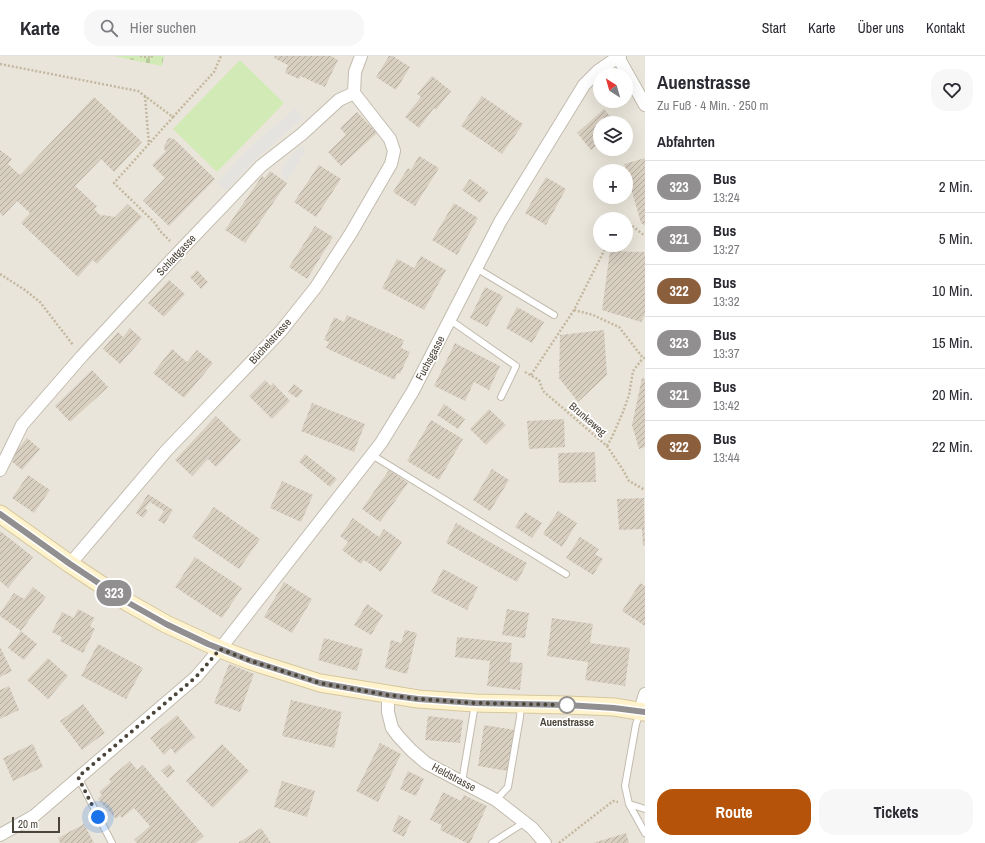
<!DOCTYPE html>
<html lang="de">
<meta charset="utf-8">
<style>
body{margin:0;font-family:"Archivo Narrow",sans-serif;background:#f7f7f7;color:#2b2b33;height:100vh;display:flex;flex-direction:column;font-size:15px;white-space:nowrap}
*{box-sizing:border-box;margin:0}
p{font-size:13px;color:#7c7c81}
.icon{flex:none;width:22px;height:22px;fill:none;stroke:currentColor;stroke-width:2;stroke-linecap:round;stroke-linejoin:round}
.map{position:relative;flex:1;overflow:hidden}
.side{display:flex;flex-direction:column;background:#fff;width:340px}
.side>*{flex:none}
.badge{padding:0 8px;border-radius:13px;font-size:14px;line-height:26px}
.needle{width:26px;rotate:323deg}
.fabs{position:absolute;left:593px;top:12px;display:grid;gap:8px}
.fabs a{display:grid;place-items:center;width:40px;height:40px;border-radius:50%;background:#fff;box-shadow:0 4px 16px #0002;font-size:20px}
.scale{position:absolute;left:12px;bottom:10px;width:48px;box-sizing:border-box;padding-left:4px;border:2px solid #4b4439;border-top:0;font-size:11px;line-height:14px;white-space:nowrap;color:#4b4439;-webkit-text-stroke:3px #fff;paint-order:stroke}
.you{position:absolute;width:20px;height:20px;margin:-10px;border:3px solid #fff;border-radius:50%;background:#1a73e8;box-shadow:0 0 0 6px #1a73e833}
.map>.badge{position:absolute;translate:-50% -50%;box-shadow:0 0 0 2px #fff}
h2{padding:0 12px;font-size:15px;line-height:36px}
.round{display:grid;place-items:center;flex:none;width:42px;height:42px;border-radius:16px;background:#f7f7f7}
.head{display:flex;align-items:center;justify-content:space-between;height:68px;padding:0 12px}
h1{font-size:19px;font-weight:700;line-height:30px}
.cta{display:flex;gap:8px;margin-top:auto;padding:8px 12px}
.cta a{flex:1;height:46px;border-radius:16px;background:#b45309;color:#fff;font-size:16px;font-weight:700;line-height:46px;text-align:center}
.cta a+a{background:#f7f7f7;color:#2b2b33}
ul{padding:0;list-style:none}
li{display:flex;align-items:center;gap:12px;height:52px;padding:0 12px;border-top:1px solid #e1e1e2}
li div{flex:1}
li b{display:block;font-size:15px}
li em{font-style:normal}
li .badge{min-width:44px;font-weight:700;text-align:center}
header{display:flex;align-items:center;gap:24px;box-sizing:border-box;height:56px;padding:0 20px;background:#fff;border-bottom:1px solid #e1e1e2}
header strong{font-size:19px}
nav{display:flex;gap:22px;margin-inline-start:auto;font-size:14px}
.search{width:280px;height:36px;background:#f7f7f7;display:flex;align-items:center;gap:10px;box-sizing:border-box;padding:0 14px;border-radius:16px;color:#7c7c81;font-size:15px}
main{display:flex;flex:1;min-height:0}
.map>svg:first-child{display:block}
</style>
<header>
<strong>Karte</strong>
<div class="search"><svg class="icon" aria-label="search" viewBox="0 0 24 24"><circle cx="10" cy="10" r="6"/><path d="M15 15l6 6"/></svg>Hier suchen</div>
<nav><a>Start</a><a>Karte</a><a>Über uns</a><a>Kontakt</a></nav>
</header>
<main>
<div class="map">
<svg width="645" height="787" viewBox="0 0 645 787">
<defs>
<pattern id="cemetery-stones" width="16" height="16" patternUnits="userSpaceOnUse"><rect width="16" height="16" fill="#d2eab5"/><path d="M2 7V4a2 2 0 0 1 4 0v3zM10 15v-3a2 2 0 0 1 4 0v3z" fill="#b6ca9c"/></pattern>
<pattern id="building-hatch" width="6" height="6" patternUnits="userSpaceOnUse"><rect width="6" height="6" fill="#d8cfc1"/><path d="M-1 1l2-2M0 6l6-6M5 7l2-2" fill="none" stroke="#b1aa9e"/></pattern>
</defs>
<rect width="100%" height="100%" fill="#f6f3ec"/>
<!-- residential -->
<path fill="#eae5da" fill-rule="evenodd" d="M0,0H645V787H0ZM600,19H626V45H600ZM600,67H626V93H600ZM600,115H626V141H600ZM600,163H626V189H600Z"/>
<!-- cemetery -->
<path fill="url(#cemetery-stones)" d="M113,0H164L162,10Z"/>
<!-- garden -->
<path fill="#d2eab5" d="M240,4L284,47L217,116L173,73Z"/>
<!-- parking -->
<path fill="#e5e3e0" d="M296,52L303,62L259,100L226,135L217,127L250,91Z
M303,90L306,95L287,125L280,115L294,96Z"/>
<!-- building -->
<path fill="url(#building-hatch)" d="M275,0H331L338,4L325,31L300,20L299,23L285,17L288,9L274,2Z
M389,0H393L410,11L396,34L376,21Z
M432,20L451,35L436,54L434,52L419,72L405,61L421,41L417,38Z
M482,40L523,68L502,98L461,70Z
M94,41L142,86L114,116L101,103L75,130L97,150L94,153L101,160L102,159L115,161L128,148L142,161L97,208L93,204L78,221L21,167L30,157L17,145L3,160L0,157V94L12,103L8,108L20,119Z
M604,53L616,67H600V86L591,94L577,77Z
M357,56L377,77L341,110L328,96L346,79L340,72Z
M170,82L174,83L215,123L169,170L143,145L165,122L152,109L166,95L164,93V90L168,83Z
M419,100L439,112L415,150L393,136L408,112L411,114Z
M645,102V170L641,167L624,108Z
M319,109L341,123L316,161L294,146Z
M270,115L287,127L245,187L225,174L262,120L265,122Z
M546,121L566,133L546,169L525,157Z
M470,123L488,136L480,147L462,134Z
M454,147L478,162L457,199L432,184Z
M315,170L333,181L307,223L289,211Z
M610,195L644,196L645,199V259L641,266L602,254Z
M421,200L446,214L424,254L382,232L397,203L414,212Z
M197,214L208,226L201,233L190,221Z
M169,224L185,238L164,261L148,247Z
M485,231L503,240L487,271L470,262Z
M517,251L544,266L532,287L506,272Z
M347,259L404,284L401,292L410,296L400,318L397,317L395,324L326,292L329,286L324,284L334,261L344,266Z
M130,272L142,283L120,308L103,293L118,276L123,281Z
M604,274L607,319L578,346L559,322L560,279Z
M455,287L500,310L489,334L474,326L465,345L434,330Z
M172,293L187,306L197,294L213,307L184,342L153,317Z
M92,314L108,331L70,366L55,350Z
M642,322L645,323V391L639,393L632,369Z
M265,324L271,330L273,327L290,345L272,363L249,340Z
M294,328L303,335L297,342L288,336Z
M312,347L365,368L354,396L301,375Z
M444,348L465,363L458,373L437,359Z
M489,353L506,369L486,389L470,373Z
M216,360L241,384L216,411L208,403L192,420L175,404Z
M564,363L565,391L529,393L527,365Z
M431,364L463,383L439,424L407,405Z
M27,382L40,393L22,414L9,403Z
M595,396L596,426L559,427L558,397Z
M305,398L337,423L330,431L299,406Z
M492,413L509,424L490,455L473,444Z
M389,414L408,427L380,466L362,453Z
M28,419L50,434L34,457L12,442Z
M282,425L313,439L301,466L270,452Z
M148,438L173,454L164,468L158,464L164,455L150,446L145,452L148,455L143,462L136,457Z
M644,442L645,489L643,490L642,473L619,474L617,443Z
M214,451L260,483L239,513L192,481Z
M558,455L577,467L562,491L543,478Z
M525,456L542,467L532,482L515,471Z
M353,462L379,481L384,473L402,486L381,516L364,504L361,508L342,494L348,486L340,480Z
M456,467L527,507L517,526L446,487Z
M0,475L33,501L8,532L0,525Z
M580,481L599,493L595,498L603,503L593,519L566,502Z
M195,501L242,532L222,562L175,531Z
M443,513L478,531L467,554L431,536Z
M284,526L312,543L292,577L264,561Z
M640,527L645,530V570L622,555Z
M33,531L46,541L21,575L0,560V557L14,537L24,543Z
M367,548L383,559L371,579L354,569Z
M78,553L95,562L90,570L95,573L83,597L60,585L62,581L52,576L62,556L74,562Z
M507,553L529,557L525,582L502,579Z
M552,562L593,568L590,587L630,592L625,630L585,624L588,606L547,600Z
M405,574L417,577L407,618L385,612L391,584L401,587Z
M21,575L37,588L24,604L8,592Z
M457,581L512,587L510,606L523,607L520,634L487,630L490,605L455,601Z
M324,582L363,593L357,615L318,604Z
M98,588L143,612L126,643L81,620Z
M0,591L12,615L0,621Z
M48,602L68,620L48,643L27,624Z
M229,608L254,618L240,656L214,647Z
M9,630L19,654L0,663V634Z
M291,644L342,656L334,692L282,680Z
M83,648L105,677L82,694L60,665Z
M177,659L195,681L175,698L171,692L164,699L150,682Z
M428,660L463,664L460,687L425,684Z
M484,669L514,674L508,715L478,710Z
M380,687L401,698L378,746L356,735Z
M33,688L43,711L13,725L3,702Z
M222,688L249,715L213,752L186,725Z
M130,705L137,714L143,709L204,780L196,787H137L134,784L150,770L134,752L122,762L120,759L116,763L98,743L102,739L99,736L111,726L109,723Z
M169,708L175,715L168,722L161,715Z
M408,715L424,723L416,740L400,733Z
M282,725L315,735L307,761L274,751Z
M443,736L461,745L464,739L487,750L470,787H467L440,774L442,769L430,764Z
M399,759L411,765L404,781L392,775Z
M84,768L94,787H60L58,782Z
M261,772L271,787H238Z
M626,777L629,787H593Z"/>
<g fill="none" stroke-linecap="round" stroke-linejoin="round">
<!-- service casing -->
<g stroke="#c2bbae" stroke-width="8">
<path id="service" d="M476,212L554,259
M450,264L516,310L501,341
M372,399L566,518
M640,657L636,668L625,730L629,748L645,777
M78,721L112,787
M462,726L475,648
M496,744L508,731L520,661L521,649
M629,748L645,753
M492,787L525,766"/>
</g>
<!-- minor casing -->
<g stroke="#c2bbae" stroke-width="14">
<path id="minor" d="M620,0L618,1L645,49
M0,414L22,369L82,300L175,200L261,110L302,78L339,44L354,37L355,16L361,0
M70,508L166,395L281,275L316,231L351,177L391,108L394,95L390,83L354,37
M388,639V656L392,672L398,680L411,694L426,707L496,744L532,772L545,787
M640,655L645,638
M0,779L34,760L196,621L220,593L381,387L413,335L500,166L584,29L598,15L618,1V0"/>
</g>
<!-- secondary casing -->
<g stroke="#d6c79b" stroke-width="19">
<path id="secondary" d="M0,458L70,508L127,546L166,568L220,593L251,605L320,627L418,643L475,647L567,649L614,651L645,656"/>
</g>
<!-- path -->
<path stroke="#c4b79f" stroke-width="2.5" stroke-dasharray="2 2" stroke-linecap="butt" d="M140,0L151,2L152,0
M0,8L138,35L173,61L114,127L155,167L160,175L170,185
M145,40L149,89
M173,61L214,16L221,0
M626,165L645,180
M0,218L25,234L40,246L73,289
M574,254L593,259L619,271L643,302H645
M525,316L539,324L543,335L607,390L623,414L629,425L645,434
M531,319L574,254L607,189
M607,390L612,381L623,356L629,339L633,315L643,302
M559,787L613,745L618,746"/>
<!-- service -->
<use href="#service" stroke="#fff" stroke-width="6"/>
<!-- minor -->
<use href="#minor" stroke="#fff" stroke-width="12"/>
<!-- secondary -->
<use href="#secondary" stroke="#fff3cd" stroke-width="17"/>
</g>
<g fill="none" stroke-linecap="round" stroke-linejoin="round">
<!-- line casing -->
<g stroke="#fff" stroke-width="9">
<path id="line" d="M0,458L70,508L127,546L166,568L208,588L251,605L320,627L388,639L418,643L475,647L567,649L614,652L645,656"/>
</g>
<!-- line -->
<use href="#line" stroke="#918f90" stroke-width="6"/>
<!-- walk -->
<path stroke="#4b4439" stroke-width="4" stroke-dasharray="0 7.2" d="M98,761L78,721L196,621L220,593L251,605L320,627L388,639L418,643L475,647L567,649"/>
</g>
<!-- markers -->
<circle fill="#fff" stroke="#918f90" stroke-width="2" cx="567" cy="649" r="8"/>
<g text-anchor="middle" stroke-width="3.5" stroke-linejoin="round" paint-order="stroke">
<!-- street labels -->
<g font-size="11" fill="#4b4439" stroke="#fff">
<text transform="translate(176 199) rotate(-47)" y="4">Schlattgasse</text>
<text transform="translate(270 285) rotate(-48)" y="4">Büchelstrasse</text>
<text transform="translate(430 302) rotate(-62)" y="4">Fuchsgasse</text>
<text transform="translate(588 363) rotate(41)" y="4">Brunkeweg</text>
<text transform="translate(454 721) rotate(28)" y="4">Heldstrasse</text>
</g>
<!-- stop labels -->
<g font-size="11" font-weight="bold" fill="#4b4439" stroke="#fff">
<text x="567" y="670">Auenstrasse</text>
</g>
</g>
</svg>
<div class="fabs">
<a><svg class="needle" viewBox="-14 -14 28 28"><path d="M0-13l5 13h-10z" fill="#e53935"/><path d="M0 13l5-13h-10z" fill="#7c7c81"/></svg></a>
<a><svg class="icon" aria-label="layers" viewBox="0 0 24 24"><path d="M12 4l9 5-9 5-9-5zM3 14l9 5 9-5"/></svg></a>
<a>+</a>
<a>−</a>
</div>
<div class="scale">20 m</div>
<div class="you" style="left:98px;top:761px"></div>
<b class="badge" style="left:114px;top:537px;background:#918f90;color:#fff">323</b>
</div>
<section class="side">
<div class="head"><div><h1>Auenstrasse</h1><p>Zu Fuß · 4 Min. · 250 m</p></div><a class="round"><svg class="icon" aria-label="heart" viewBox="0 0 24 24"><path d="M12 20l-8-8c-3-5 5-10 8-4 3-6 11-1 8 4z"/></svg></a></div>
<h2>Abfahrten</h2>
<ul>
<li><span class="badge" style="background:#918f90;color:#fff">323</span><div><b>Bus</b><p>13:24</p></div><em>2 Min.</em></li>
<li><span class="badge" style="background:#918f90;color:#fff">321</span><div><b>Bus</b><p>13:27</p></div><em>5 Min.</em></li>
<li><span class="badge" style="background:#8b5e3c;color:#fff">322</span><div><b>Bus</b><p>13:32</p></div><em>10 Min.</em></li>
<li><span class="badge" style="background:#918f90;color:#fff">323</span><div><b>Bus</b><p>13:37</p></div><em>15 Min.</em></li>
<li><span class="badge" style="background:#918f90;color:#fff">321</span><div><b>Bus</b><p>13:42</p></div><em>20 Min.</em></li>
<li><span class="badge" style="background:#8b5e3c;color:#fff">322</span><div><b>Bus</b><p>13:44</p></div><em>22 Min.</em></li>
</ul>
<div class="cta"><a>Route</a><a>Tickets</a></div>
</section>
</main>
